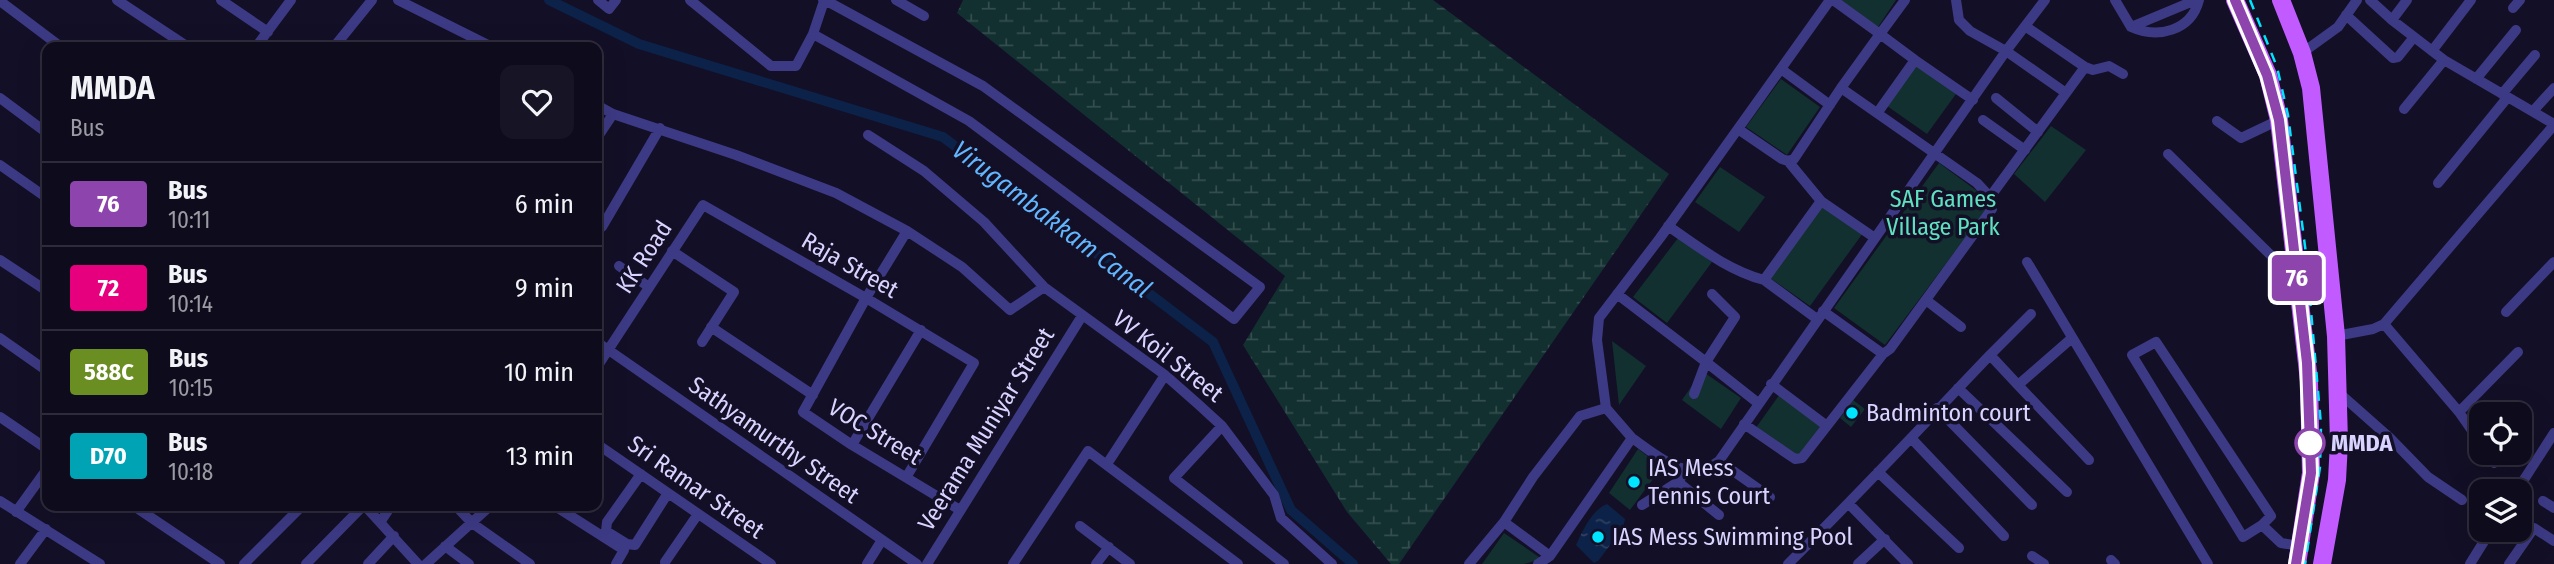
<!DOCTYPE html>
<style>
body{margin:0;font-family:"Fira Sans Condensed",sans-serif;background:#171425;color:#f1f3f6;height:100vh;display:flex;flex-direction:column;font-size:26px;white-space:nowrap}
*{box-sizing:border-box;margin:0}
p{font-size:23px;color:#9b9ba3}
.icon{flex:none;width:38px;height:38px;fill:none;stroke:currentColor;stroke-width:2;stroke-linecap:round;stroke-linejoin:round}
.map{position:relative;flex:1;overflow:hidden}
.panel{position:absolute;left:42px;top:42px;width:560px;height:469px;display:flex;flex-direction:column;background:#0e0b1c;border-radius:14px;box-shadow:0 7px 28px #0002,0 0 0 2px #2e2b3b}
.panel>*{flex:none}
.badge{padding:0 14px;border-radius:5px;font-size:24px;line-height:46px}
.fabs{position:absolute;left:2469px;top:402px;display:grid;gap:14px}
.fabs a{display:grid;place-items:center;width:63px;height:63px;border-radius:14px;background:#0e0b1c;box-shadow:0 7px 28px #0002,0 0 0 2px #2e2b3b;font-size:35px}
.map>.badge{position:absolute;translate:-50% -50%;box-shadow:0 0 0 4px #fff}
.round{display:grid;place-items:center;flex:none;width:74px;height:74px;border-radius:14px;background:#171425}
.summary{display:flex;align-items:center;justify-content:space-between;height:119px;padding:0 28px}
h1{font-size:33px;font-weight:700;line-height:52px}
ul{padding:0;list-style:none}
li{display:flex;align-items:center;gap:21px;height:84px;padding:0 28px;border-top:2px solid #2e2b3b}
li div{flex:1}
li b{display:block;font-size:26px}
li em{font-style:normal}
li .badge{min-width:77px;font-weight:700;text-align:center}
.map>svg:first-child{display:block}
</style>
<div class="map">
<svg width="2554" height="564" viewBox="0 0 2554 564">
<defs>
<pattern id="wetland-marsh" width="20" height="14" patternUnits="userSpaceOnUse" patternTransform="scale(1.75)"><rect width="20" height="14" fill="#12302f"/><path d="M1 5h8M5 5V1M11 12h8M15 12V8" fill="none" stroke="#344d4e"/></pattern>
<pattern id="water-ripples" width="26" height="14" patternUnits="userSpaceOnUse" patternTransform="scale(1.75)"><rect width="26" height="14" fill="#0c2248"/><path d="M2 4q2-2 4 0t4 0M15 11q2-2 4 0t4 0" fill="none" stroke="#2f4163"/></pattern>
</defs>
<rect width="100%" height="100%" fill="#130f26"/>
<!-- green -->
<path fill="#12302f" d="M1841,0H1896L1878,27Z
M1917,65L1956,94L1927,134L1887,106Z
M1781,79L1820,107L1787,155L1746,127Z
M2051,126L2086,150L2045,202L2014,174Z
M1939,163L1992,202L1885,345L1834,308Z
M1720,167L1765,197L1739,232L1695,202Z
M1821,205L1863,233L1810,306L1770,278Z
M1678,238L1712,262L1667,323L1633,297Z
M1612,341L1646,366L1619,405Z
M1702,371L1741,398L1721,429L1682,400Z
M1780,394L1822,425L1799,459L1755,429Z
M1853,400L1865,409L1851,427L1840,418Z
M1638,449L1662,467L1630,510L1609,493Z
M1504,533L1542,559L1524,564H1482Z"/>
<!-- wetland -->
<path fill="url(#wetland-marsh)" d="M963,0H1433L1669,174L1399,564H1391L1347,512L1243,345L1285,276L957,13Z"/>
<!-- water -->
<path fill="url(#water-ripples)" d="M1607,504L1625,519L1623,528L1598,561L1594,563L1576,545C1583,530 1592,510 1607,504Z"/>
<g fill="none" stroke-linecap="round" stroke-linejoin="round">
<!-- canal -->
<path stroke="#0c2248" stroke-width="10" d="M549,0L639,44L943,137L1213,342L1291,510L1353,564"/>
<!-- street -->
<path stroke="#3d3a85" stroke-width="10" d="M117,0L188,47
M221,0L268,32
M398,0L492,47
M598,0L609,9L616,0
M690,0L771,66H796L813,34L824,1L823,0
M896,0L924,16
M1833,0L1880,34L1905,0
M1956,0L1959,20L1970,31L2006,51L2066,93L1990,197
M2115,0L2131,27C2158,39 2191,31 2199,0
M2370,0L2392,20L2444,60L2554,124
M0,1L61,47
M2513,8L2520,0
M2346,15L2393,58L2398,57L2414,37
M2392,20L2407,0
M2025,26L2085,67L2093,70L2109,66L2123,74
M2131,27L2196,0
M813,34L969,121L1234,319L1260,287L983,86L825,0
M256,47L291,0
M334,47L372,0
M2432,51L2471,0
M2302,53L2338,27L2357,0
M1781,69L1830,105
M2476,79L2516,30
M1841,88L1880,34L1915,60
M2066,93L2085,67
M2502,94L2535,55
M0,98L47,133
M1996,98L2038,132
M597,105L613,114L736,155L836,193L907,231L962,267L1010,310L1044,287
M2404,109L2444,60
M2534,110L2554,88
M1878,112L1915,60L1973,100
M1983,120L2025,150
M2217,121L2241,138L2279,120
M1738,129L1782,159L1788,161L1794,159L1841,88L1977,183L1990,197L1992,209L1890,349L1883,354L1823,311
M868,135L924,171L984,222L1044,287L1165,375L1198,404L1222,426L1274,495L1281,518L1332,564
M597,138L613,114
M2168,154L2297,281
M1788,161L1821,201
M0,165L47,198
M2438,183L2507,98
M597,223L602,227L660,128
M1668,226C1699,247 1727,270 1764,280
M907,231L866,298L803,412L852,445L960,510
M672,251L734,292L702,342
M0,260L47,291
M2027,262L2208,564
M619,266L649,287
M1617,294L1706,362L1694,394
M1712,294L1735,317L1706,362L1758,403
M1926,300L1961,327
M2506,312L2554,262
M1817,319L1764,280L1821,201L1875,238
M2384,324L2459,412L2482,445
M711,327L813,395
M2336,336L2373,329L2384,324L2554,125
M0,338L47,371
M597,342L917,564
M2156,342L2271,516L2262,525L2243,537L2132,355Z
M1990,355L2031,314
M597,367L703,205L866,298L974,363L907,476
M1771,384L1827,426
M2018,385L2089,460
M1958,388L2067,492
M2338,392L2390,438L2428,477L2462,500
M1937,408L2032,505
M2459,412L2518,352
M0,417L47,449
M1744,424L1795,459L1802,458L1883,354
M1222,426L1174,478L1284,564
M1632,438L1606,408L1597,340L1599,318L1660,238L1830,0
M1911,438L2004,536
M597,444L771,564
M852,445L921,330
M2487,453L2494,463
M1719,461L1770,497
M1107,464L1165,375
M1878,472L1959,548
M641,474L607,522L606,531L627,544L635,545L668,493
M1678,482L1719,515
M2516,492L2554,433
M0,501L100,564
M2543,501L2554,508
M1849,504L1908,564
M1642,505L1678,482L1687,469
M134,506L220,564
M365,506L418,564
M456,506L472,523L530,564
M555,506L624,550L616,564
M16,512L47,469
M381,521L391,506
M2262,525L2281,543L2300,546
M1080,526L1130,564
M445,546L469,564
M1550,556L1504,522L1533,477L1580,416L1606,408
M2032,556L2044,564
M2111,560L2115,564
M665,562L698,514
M20,564L46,529
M244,564L302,506
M306,564L363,506
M368,564L394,536
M426,564L490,506
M867,564L882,540
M927,564L1082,316
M1013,564L1088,451L1238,564
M1096,564L1109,547
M1469,564L1504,522
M1538,564L1550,556L1632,438C1658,456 1688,485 1719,461L2006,51L2045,0
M1788,564C1857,496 1923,425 1990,355L2018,385L2072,338
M1858,564L1885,539
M2470,564L2491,530
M2509,564L2534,528L2554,541"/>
<!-- primary -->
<path stroke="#c25bff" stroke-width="18" d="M2235,0L2268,75L2279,120L2309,381L2311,473L2297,564
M2281,0L2302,53L2311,88L2336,336L2339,442L2337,480L2322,564"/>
<!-- rail -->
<path stroke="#00e5ff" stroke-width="2.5" stroke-dasharray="10 9" stroke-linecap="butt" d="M2250,0L2277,67L2288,115L2306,254L2321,425L2320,467L2305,564"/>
</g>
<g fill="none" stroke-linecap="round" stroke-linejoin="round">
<!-- line casing -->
<g stroke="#fff" stroke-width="16">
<path id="line" d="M2235,0L2267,75L2279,120L2307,363L2311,473L2296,564"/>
</g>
<!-- line -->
<use href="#line" stroke="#8e44ad" stroke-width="10"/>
</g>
<!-- markers -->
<g fill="#00e5ff" stroke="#130f26" stroke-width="2.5">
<circle cx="1852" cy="413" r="7"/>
<circle cx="1634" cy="482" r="7"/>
<circle cx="1598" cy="537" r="7"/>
</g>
<circle fill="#fff" stroke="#8e44ad" stroke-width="3.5" cx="2310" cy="443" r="14"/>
<g text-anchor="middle" stroke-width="7" stroke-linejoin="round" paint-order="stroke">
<!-- park labels -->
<g font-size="24" fill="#5fe0c0" stroke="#130f26">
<text x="1943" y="207">SAF Games<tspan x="1943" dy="28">Village Park</tspan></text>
</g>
<!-- street labels -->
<g font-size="24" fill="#d9d4ff" stroke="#130f26">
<text transform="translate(644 257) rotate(-57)" y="8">KK Road</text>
<text transform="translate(850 265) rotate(30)" y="8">Raja Street</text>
<text transform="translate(1168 356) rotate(38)" y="8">VV Koil Street</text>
<text transform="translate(986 429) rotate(-58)" y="8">Veerama Muniyar Street</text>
<text transform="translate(875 432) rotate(31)" y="8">VOC Street</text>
<text transform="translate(774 440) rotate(35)" y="8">Sathyamurthy Street</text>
<text transform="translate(696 487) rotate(35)" y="8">Sri Ramar Street</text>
</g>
<!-- poi labels -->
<g font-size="24" fill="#d9d4ff" stroke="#130f26" text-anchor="start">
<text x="1866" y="421">Badminton court</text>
<text x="1648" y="476">IAS Mess<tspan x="1648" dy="28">Tennis Court</tspan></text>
<text x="1612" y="545">IAS Mess Swimming Pool</text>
</g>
<!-- stop labels -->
<g font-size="24" font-weight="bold" fill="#d9d4ff" stroke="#130f26" text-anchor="start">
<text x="2331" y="451">MMDA</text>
</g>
<!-- water labels -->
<g font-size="26" font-style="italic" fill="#62b6ff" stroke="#130f26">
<text transform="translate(1052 219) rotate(37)" y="9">Virugambakkam Canal</text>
</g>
</g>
</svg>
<div class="fabs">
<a><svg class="icon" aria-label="locate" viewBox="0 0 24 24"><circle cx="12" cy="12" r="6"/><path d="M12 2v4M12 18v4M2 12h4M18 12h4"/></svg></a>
<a><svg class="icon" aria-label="layers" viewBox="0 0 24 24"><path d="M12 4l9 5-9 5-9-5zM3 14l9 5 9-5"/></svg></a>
</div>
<b class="badge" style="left:2297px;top:278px;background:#8e44ad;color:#fff">76</b>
<section class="panel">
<div class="summary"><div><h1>MMDA</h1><p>Bus</p></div><a class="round"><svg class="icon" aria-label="heart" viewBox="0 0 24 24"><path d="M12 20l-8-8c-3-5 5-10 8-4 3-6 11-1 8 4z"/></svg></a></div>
<ul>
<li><span class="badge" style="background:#8e44ad;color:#fff">76</span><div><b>Bus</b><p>10:11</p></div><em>6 min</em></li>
<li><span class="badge" style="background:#e6007e;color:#fff">72</span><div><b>Bus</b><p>10:14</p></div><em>9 min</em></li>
<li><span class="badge" style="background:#6b8e23;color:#fff">588C</span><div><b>Bus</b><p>10:15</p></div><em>10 min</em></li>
<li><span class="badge" style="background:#00a3b4;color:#fff">D70</span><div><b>Bus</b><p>10:18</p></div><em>13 min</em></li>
</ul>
</section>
</div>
